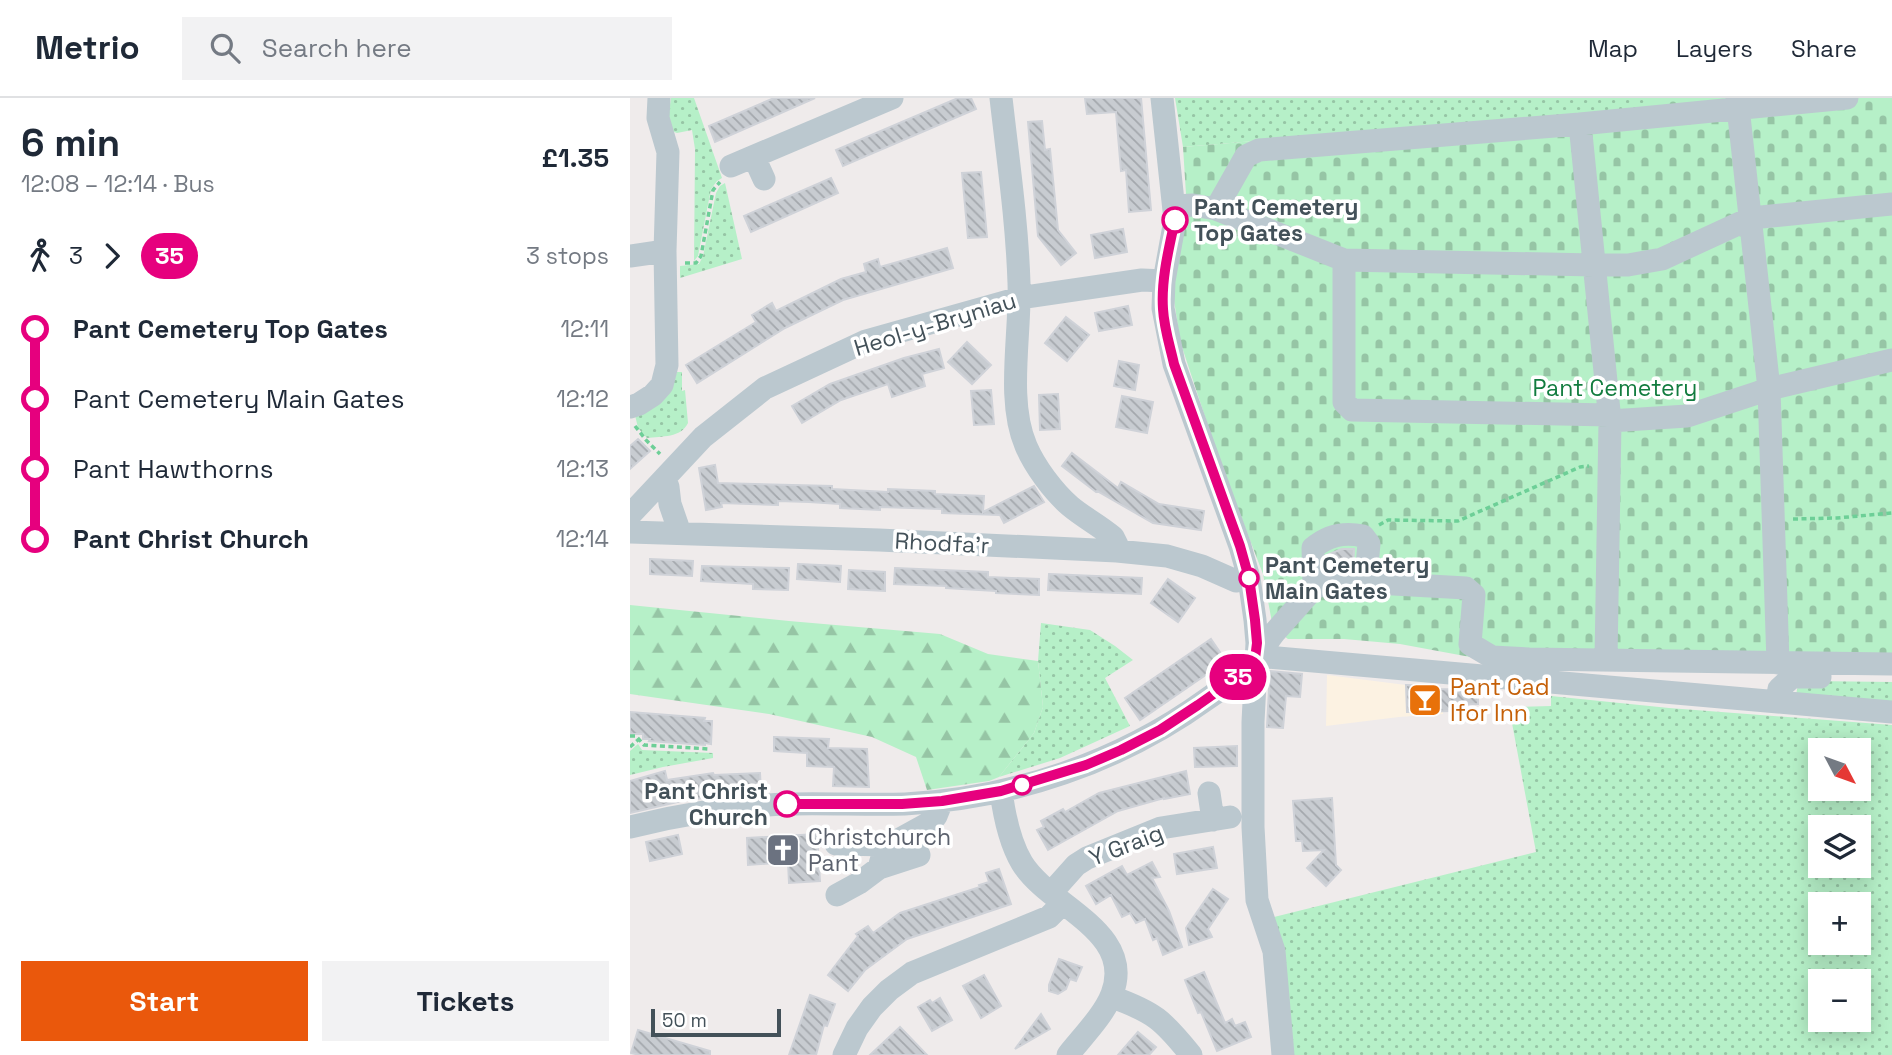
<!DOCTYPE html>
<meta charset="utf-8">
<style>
body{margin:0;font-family:"Space Grotesk",sans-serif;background:#f2f2f3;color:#1f2937;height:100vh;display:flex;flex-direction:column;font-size:26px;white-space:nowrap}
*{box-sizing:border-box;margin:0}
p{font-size:23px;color:#747a83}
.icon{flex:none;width:38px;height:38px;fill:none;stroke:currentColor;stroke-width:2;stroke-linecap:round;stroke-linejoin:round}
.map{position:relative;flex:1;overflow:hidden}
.sheet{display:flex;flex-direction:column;background:#fff;width:630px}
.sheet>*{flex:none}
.badge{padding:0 14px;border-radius:23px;font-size:24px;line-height:46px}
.needle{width:46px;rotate:131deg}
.controls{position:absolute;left:1178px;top:640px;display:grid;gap:14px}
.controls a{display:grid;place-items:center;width:63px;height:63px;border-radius:0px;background:#fff;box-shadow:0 4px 18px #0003;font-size:35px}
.scale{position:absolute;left:21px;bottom:18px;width:130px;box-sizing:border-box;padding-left:7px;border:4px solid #435159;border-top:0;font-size:19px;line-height:24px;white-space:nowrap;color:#435159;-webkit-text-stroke:5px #fff;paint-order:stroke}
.map>.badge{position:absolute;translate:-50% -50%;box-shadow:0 0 0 4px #fff}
.legs{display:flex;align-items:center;gap:10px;height:77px;padding:0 21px;font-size:23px}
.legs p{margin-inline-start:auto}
.head{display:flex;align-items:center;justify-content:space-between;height:119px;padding:0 21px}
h1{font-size:38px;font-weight:600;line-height:52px}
.cta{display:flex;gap:14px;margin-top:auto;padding:14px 21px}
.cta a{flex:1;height:80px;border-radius:0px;background:#ea580c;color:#fff;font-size:28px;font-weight:600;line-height:80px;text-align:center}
.cta a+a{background:#f2f2f3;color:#1f2937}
ul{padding:0 21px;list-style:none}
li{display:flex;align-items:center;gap:24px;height:70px;font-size:26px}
li i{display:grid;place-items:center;width:10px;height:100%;margin:0 9px;background:currentColor}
li i::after{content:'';width:18px;height:18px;margin:-9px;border:5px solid;border-radius:50%;background:#fff}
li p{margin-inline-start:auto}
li:first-child i{background:linear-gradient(#0000 50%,currentColor 0)}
li:last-child i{background:linear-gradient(currentColor 50%,#0000 0)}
header{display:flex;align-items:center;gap:42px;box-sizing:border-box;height:98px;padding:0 35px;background:#fff;border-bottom:2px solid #e0e1e3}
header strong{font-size:33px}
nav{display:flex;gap:38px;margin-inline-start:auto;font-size:24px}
.search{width:490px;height:63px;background:#f2f2f3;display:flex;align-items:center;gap:18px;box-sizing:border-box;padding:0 24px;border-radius:0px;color:#747a83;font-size:26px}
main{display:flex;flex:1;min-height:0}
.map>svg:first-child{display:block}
</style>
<header>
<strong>Metrio</strong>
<div class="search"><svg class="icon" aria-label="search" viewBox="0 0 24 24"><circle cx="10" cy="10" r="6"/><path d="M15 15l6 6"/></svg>Search here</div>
<nav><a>Map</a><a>Layers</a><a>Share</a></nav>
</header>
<main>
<section class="sheet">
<div class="head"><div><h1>6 min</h1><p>12:08 – 12:14 · Bus</p></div><b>£1.35</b></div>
<div class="legs"><svg class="icon" aria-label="walk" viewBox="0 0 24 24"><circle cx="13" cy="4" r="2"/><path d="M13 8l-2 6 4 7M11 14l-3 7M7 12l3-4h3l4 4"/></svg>3<svg class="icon" aria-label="forward" viewBox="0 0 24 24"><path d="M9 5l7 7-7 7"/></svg><b class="badge" style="background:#e6007e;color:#fff">35</b><p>3 stops</p></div>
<ul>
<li><i style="color:#e6007e"></i><b>Pant Cemetery Top Gates</b><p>12:11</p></li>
<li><i style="color:#e6007e"></i><span>Pant Cemetery Main Gates</span><p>12:12</p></li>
<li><i style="color:#e6007e"></i><span>Pant Hawthorns</span><p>12:13</p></li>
<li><i style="color:#e6007e"></i><b>Pant Christ Church</b><p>12:14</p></li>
</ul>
<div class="cta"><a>Start</a><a>Tickets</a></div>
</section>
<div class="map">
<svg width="1262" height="957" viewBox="0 0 1262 957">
<defs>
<pattern id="green-dots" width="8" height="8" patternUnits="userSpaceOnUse" patternTransform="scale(1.75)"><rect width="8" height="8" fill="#b6f0c8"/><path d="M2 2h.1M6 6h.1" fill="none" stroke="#96c5a5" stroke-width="1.8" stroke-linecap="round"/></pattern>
<pattern id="forest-firs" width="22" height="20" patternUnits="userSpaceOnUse" patternTransform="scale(1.75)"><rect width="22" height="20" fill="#b6f0c8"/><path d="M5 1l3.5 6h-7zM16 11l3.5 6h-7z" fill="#96c5a5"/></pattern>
<pattern id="cemetery-stones" width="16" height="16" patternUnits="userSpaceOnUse" patternTransform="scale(1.75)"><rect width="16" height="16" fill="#b6f0c8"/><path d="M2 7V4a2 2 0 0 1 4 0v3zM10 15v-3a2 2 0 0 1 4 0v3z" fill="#96c5a5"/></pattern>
<pattern id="building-back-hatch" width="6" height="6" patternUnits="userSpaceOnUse" patternTransform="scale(1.75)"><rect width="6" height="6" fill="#c8ccd1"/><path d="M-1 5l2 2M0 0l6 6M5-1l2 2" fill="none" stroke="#a4a8ad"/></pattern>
</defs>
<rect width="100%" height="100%" fill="#efebeb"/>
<!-- commercial -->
<path fill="#fcf2e2" d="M697,577L776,587L804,586V591L812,590L813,616L769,619L696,628Z"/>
<!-- green -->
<path fill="url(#green-dots)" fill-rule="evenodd" d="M41,0H64L92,80L87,83L81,91L68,158L64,163L65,51L62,32L47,35L42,33L38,21Z
M545,0H1022L1023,9L553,49Z
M95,85L112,161L50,180V168L69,166L73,158L86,95L90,88Z
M47,274H52V293L55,292L58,325C51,340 32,338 17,340L8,330L5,317L41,291Z
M411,525L460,532L485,548L503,562L475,580L500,628L430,660L369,679L404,635L413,609L408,563Z
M1181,583L1262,584V604L1166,597L1168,587Z
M921,598L1039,610L1262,627V957H662L644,819L906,754L879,609L921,608ZM1190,653H1228V691H1190ZM1190,730H1228V768H1190ZM1190,807H1228V845H1190ZM1190,884H1228V922H1190Z
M8,646L12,652L83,655V660L33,669L0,677V653Z"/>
<!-- forest -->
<path fill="url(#forest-firs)" d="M0,507L159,523L310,536L358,556L408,563L413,609L404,635L369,679L359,683L297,692L286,659L242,639L139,616L0,596Z"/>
<!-- cemetery -->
<path fill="url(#cemetery-stones)" d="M1022,0H1262V570L851,561L770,546L714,541H658L643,530L633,476L590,364L550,243L543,195L547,156L557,120L563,114L562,100L556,96L553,49L1022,9Z"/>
<!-- building -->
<path fill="url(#building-back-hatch)" stroke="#cfd2d8" stroke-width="2" d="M144,0H185L85,44L79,28Z
M328,0H341L346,11L213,68L206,52Z
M455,0H511L521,112L499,114L496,72L491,73L486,14L457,16Z
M412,23L415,52L420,51L428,132L446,155L431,167L408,138L398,24Z
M351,74L357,139L338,140L332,75Z
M201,80L208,95L121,134L114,118Z
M493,131L497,154L465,160L461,137Z
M317,150L323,170L213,202L155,230L67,285L56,267L126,224L122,217L142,205L146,213L211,181L236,174L234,166L248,161L250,169Z
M498,208L502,227L469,233L465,215Z
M436,219L459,237L437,263L415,245Z
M337,244L361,267L342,286L318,264Z
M309,251L314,270L292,276L295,288L262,299L258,286L211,302L172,325L162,308L200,286L274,260Z
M489,263L509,267L505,292L484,288Z
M361,292L364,326L344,327L341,293Z
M428,296L430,331L410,332L409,297Z
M492,298L523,304L517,335L486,329Z
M8,341L20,353L0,371V348Z
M442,355L488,390L491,384L529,406L574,413L571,432L523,425L467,393L466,394L432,368Z
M85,367L88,385L202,388V391L258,394V391L305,393V396L354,398L353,414L404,388L414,404L374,425L370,417L312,415V411L250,409V412L210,410V406L179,404L148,403V407L91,405L92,409L76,412L69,370Z
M712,451H724L723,470L710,471V468H697V457Z
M20,461L63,463L62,478L20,476Z
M168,466L211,468L210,484L167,481Z
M72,468L159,470L158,492L123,491V486L71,483Z
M265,470L358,474V479L409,481V497L366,495V493L316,490V488L264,486Z
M219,472L255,474V493L218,491Z
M419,476L512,480L511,496L418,492Z
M538,481L565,500L548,524L521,505Z
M581,541L596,563L510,622L495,600Z
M640,573L672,576L670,599L656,598L653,630L637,629Z
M776,587L804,588V591L848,592V606L822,607V613L777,614Z
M0,614L75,620L74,623H82L81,646L75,645V647L19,643L20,641H13V636H0Z
M144,639L199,641L198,650L237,651L239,689L203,688L204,669L177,668V655L144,653Z
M607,648V668L565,669L564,650Z
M35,673L37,682L83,675L84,677L130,675L131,693L56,702L0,715V683Z
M556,673L560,696L534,701V700L488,713L418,752L407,732L414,729L411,723L433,711L435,714L469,695Z
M702,700L706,767L711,772L696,788L677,770L694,752L673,753L672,743H666L663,703Z
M187,736L190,783L159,785L158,764L118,767L117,740Z
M48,737L52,756L20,763L16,744Z
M583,749L587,770L547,776L544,756Z
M522,764L530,779L522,780L539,813L552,849L533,857L527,840L523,842L515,821L506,825L500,815L492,819L481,797L466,806L456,788L492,768L497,777Z
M369,771L381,806L277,841L235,872L218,893L198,877L228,838L226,836L238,828L243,835L270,815L350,789L349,787L359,784L356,775Z
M583,791L598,801L578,831L582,839L559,847L556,830Z
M429,861L452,869L446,883L440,881L436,891L428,896L419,893V887Z
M574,874L595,925L602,921L605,928L615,924L621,939L587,953L571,914L568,915L555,882Z
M354,877L371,908L351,920L333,888Z
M180,897L205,906L197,928L194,927L186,957H159Z
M310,900L322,922L302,933L288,909L300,902L302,905Z
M411,916L420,931L385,951Z
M270,929L297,957H240Z
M8,932L80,953V957H10L1,955Z
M508,934L526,949L519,957H488Z"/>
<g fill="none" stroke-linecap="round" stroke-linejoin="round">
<!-- path -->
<path stroke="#6dcf97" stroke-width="3.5" stroke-dasharray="5 3.5" stroke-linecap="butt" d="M55,165H66L71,158L83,92L90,84
M5,328L16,342L30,356
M1163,421L1207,420L1262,415
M749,427L758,422L828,423L950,369L959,368
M0,638H6L14,647L79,651
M0,649L9,641"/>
<!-- minor -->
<path stroke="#bbc8cf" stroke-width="23" d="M371,0C378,62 387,123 389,185C391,235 376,302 396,348C405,369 423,393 440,408C453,419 470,428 483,439L487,447V453
M532,0L545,122L534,183L533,210L544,266L610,448L619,480L625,522L627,545L623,624V729L627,802L644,853L653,957
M1107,0L1139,291L1148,565
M950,26L980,323L976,562
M124,59L134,81
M101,68L262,0
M545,108L563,107L586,111L714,162L964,167H998L1032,161L1121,120L1262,106
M586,111L616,58L629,52L950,26L1217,0
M0,158L35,153
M714,162V304L722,312L979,317
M0,309L9,306L23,297L32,287L37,267L35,153L38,54L28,20L29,0
M980,323L1057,318L1139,291L1262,262
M35,381L38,389L40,406L50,435
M0,417L73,339L135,290L236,243L389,200L512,182L534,183
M0,434L249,442L487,453L537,458L572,468L606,483L619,480
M728,484L836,490L844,497L840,546L862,559L899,561L1262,566
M625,560L637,559L1262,614
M1147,604L1149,591L1162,579H1190
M371,693C374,716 380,745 392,765C419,809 506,833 482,896C474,917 452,939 438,957
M579,695L583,722
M0,729C52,716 103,708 158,706C197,705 236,707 275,706C382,701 490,664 577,601C588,593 601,585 612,576C625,564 634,548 645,534C658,519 671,505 684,490L683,450C698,437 714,434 733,438L739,446L736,477L728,484L697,485L684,490
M206,746L259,747
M249,770L253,756L259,747L299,725L306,718L312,703
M421,795L446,767L457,760L531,730L600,719
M207,797L229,785L249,770L289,757
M482,899C524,914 533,922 561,957
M214,957L227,930L242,909L259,892L282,875L419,819L433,805"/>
</g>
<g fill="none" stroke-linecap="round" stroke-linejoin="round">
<!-- line-1 casing -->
<g stroke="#fff" stroke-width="16">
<path id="line-1" d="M157,706H272L312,703L371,693L456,667L491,652L530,632L568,607L612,576L625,561L627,545L625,522L619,480L610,448L544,266C540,248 534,230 533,211C531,181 539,150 545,122"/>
</g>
<!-- line-1 -->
<use href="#line-1" stroke="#e6007e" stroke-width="10"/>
</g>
<!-- icons -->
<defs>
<g id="bar-square" transform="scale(1.75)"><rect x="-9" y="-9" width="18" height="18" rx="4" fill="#e8710a" stroke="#fff"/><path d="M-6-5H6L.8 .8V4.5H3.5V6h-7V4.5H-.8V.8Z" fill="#fff"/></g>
<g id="church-square" transform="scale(1.75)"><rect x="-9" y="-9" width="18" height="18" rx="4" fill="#6b7280" stroke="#fff"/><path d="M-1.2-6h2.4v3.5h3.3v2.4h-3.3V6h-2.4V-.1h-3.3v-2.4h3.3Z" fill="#fff"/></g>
</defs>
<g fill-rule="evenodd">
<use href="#bar-square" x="795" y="602"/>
<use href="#church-square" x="153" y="752"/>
</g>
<!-- markers -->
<g fill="#fff" stroke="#e6007e" stroke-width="3.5">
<circle cx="545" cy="122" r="12"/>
<circle cx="619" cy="480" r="9"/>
<circle cx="392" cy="687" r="9"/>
<circle cx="157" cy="706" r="12"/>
</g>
<g text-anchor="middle" stroke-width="7" stroke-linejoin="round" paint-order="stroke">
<!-- stop labels -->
<g font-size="23" font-weight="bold" fill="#435159" stroke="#fff" text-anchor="start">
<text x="564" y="117">Pant Cemetery<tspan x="564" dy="26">Top Gates</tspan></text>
<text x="635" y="475">Pant Cemetery<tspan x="635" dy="26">Main Gates</tspan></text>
<text x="138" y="701" text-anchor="end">Pant Christ<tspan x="138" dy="26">Church</tspan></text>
</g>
<!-- street labels -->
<g font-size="23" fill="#435159" stroke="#fff">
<text transform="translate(305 226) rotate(-17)" y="8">Heol-y-Bryniau</text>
<text transform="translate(312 445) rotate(3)" y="8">Rhodfa'r</text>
<text transform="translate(496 747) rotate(-21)" y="8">Y Graig</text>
</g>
<!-- park labels -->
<g font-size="23" fill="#127c3f" stroke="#fff">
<text x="985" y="298">Pant Cemetery</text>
</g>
<!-- food labels -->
<g font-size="23" fill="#c56008" stroke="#fff" text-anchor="start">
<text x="820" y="597">Pant Cad<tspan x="820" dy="26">Ifor Inn</tspan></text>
</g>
<!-- worship labels -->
<g font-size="23" fill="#5b616d" stroke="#fff" text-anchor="start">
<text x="178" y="747">Christchurch<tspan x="178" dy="26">Pant</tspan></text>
</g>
</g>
</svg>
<div class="controls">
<a><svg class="needle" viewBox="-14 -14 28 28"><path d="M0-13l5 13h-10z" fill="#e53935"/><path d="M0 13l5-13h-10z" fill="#747a83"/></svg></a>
<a><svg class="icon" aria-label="layers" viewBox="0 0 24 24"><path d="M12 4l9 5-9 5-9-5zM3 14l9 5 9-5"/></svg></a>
<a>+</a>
<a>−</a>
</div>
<div class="scale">50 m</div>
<b class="badge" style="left:608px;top:579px;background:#e6007e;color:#fff">35</b>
</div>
</main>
